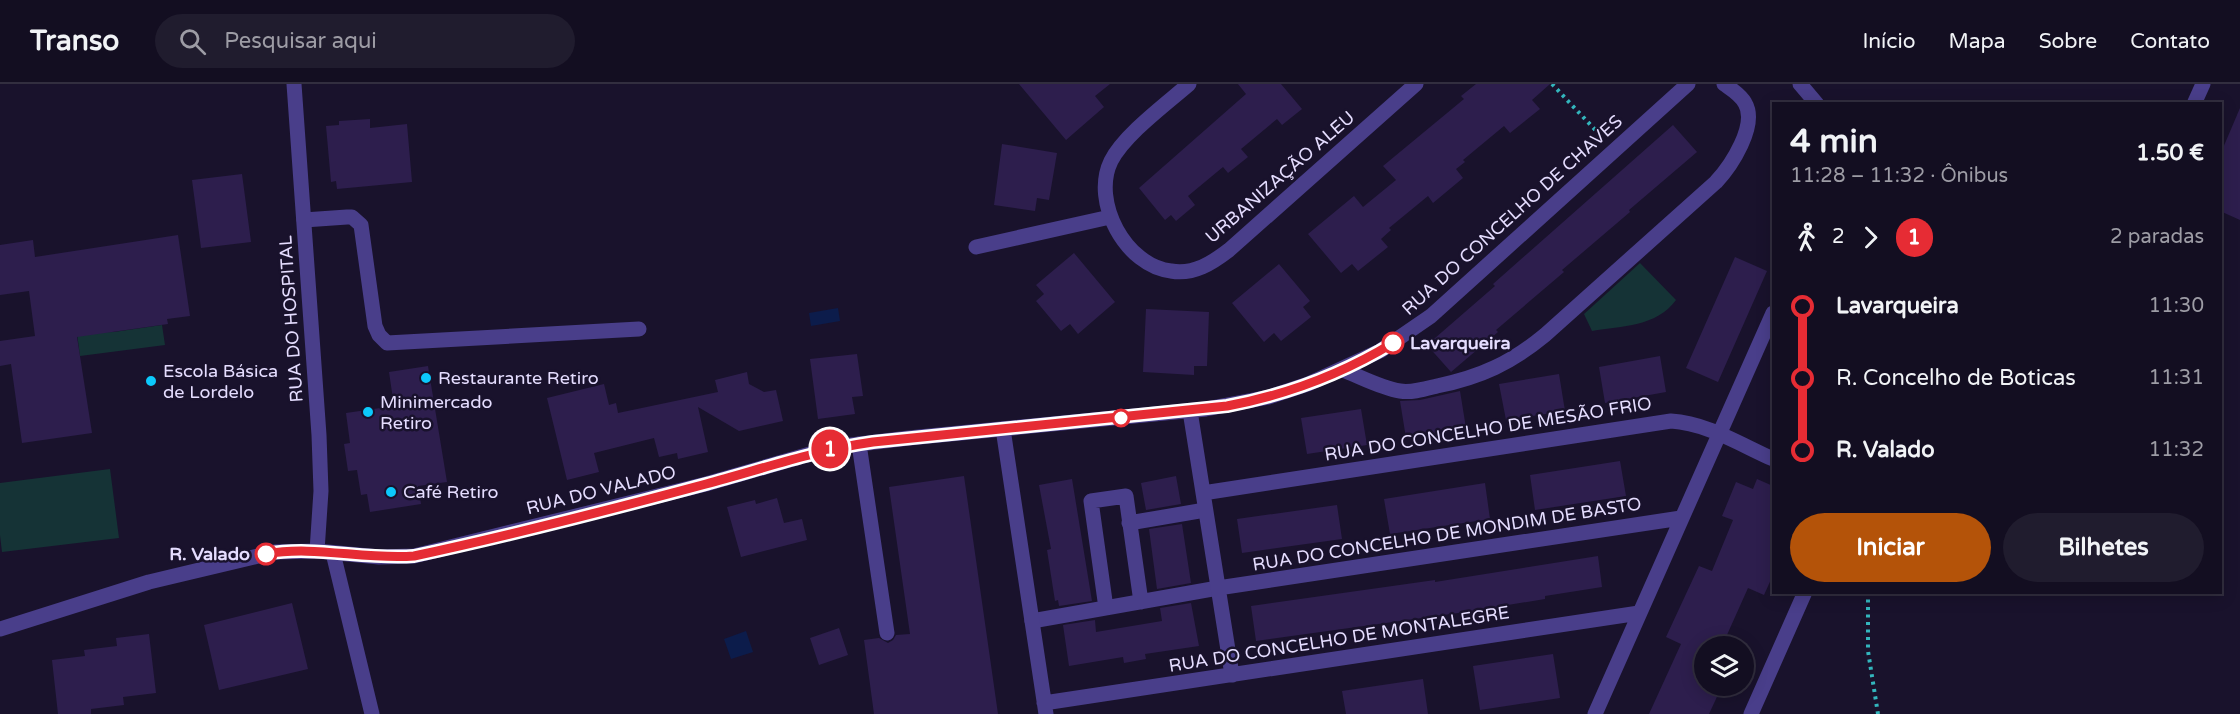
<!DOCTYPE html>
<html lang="pt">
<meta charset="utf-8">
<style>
body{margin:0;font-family:"Varela Round",sans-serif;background:#201c2e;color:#f1f3f6;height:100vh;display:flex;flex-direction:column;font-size:22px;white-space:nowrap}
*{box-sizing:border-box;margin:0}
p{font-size:20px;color:#9d9ca5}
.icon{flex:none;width:33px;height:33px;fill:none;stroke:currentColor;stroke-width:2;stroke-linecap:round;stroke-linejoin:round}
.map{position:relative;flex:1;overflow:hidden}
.details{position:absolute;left:1772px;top:18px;width:450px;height:492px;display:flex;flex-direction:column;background:#130e21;border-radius:0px;box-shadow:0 3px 15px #0003,0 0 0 2px #322e3f}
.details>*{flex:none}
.badge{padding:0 12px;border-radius:20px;font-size:21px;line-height:39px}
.fabs{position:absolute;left:1694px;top:552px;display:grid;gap:12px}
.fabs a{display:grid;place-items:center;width:60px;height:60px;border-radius:50%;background:#130e21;box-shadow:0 3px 15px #0003,0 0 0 2px #322e3f;font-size:30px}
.map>.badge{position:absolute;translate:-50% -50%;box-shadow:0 0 0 3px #fff}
.legs{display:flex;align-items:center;gap:9px;height:66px;padding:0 18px;font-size:20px}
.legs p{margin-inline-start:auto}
.head{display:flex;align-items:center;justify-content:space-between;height:102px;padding:0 18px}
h1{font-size:33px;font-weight:700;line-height:45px}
.button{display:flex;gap:12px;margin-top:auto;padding:12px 18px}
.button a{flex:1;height:69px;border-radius:36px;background:#b45309;color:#fff;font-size:24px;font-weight:700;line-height:69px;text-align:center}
.button a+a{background:#201c2e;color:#f1f3f6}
ul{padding:0 18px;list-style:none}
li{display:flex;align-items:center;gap:21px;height:72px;font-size:22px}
li i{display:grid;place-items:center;width:9px;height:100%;margin:0 8px;background:currentColor}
li i::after{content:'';width:15px;height:15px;margin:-8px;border:4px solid;border-radius:50%;background:#130e21}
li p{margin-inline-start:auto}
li:first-child i{background:linear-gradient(#0000 50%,currentColor 0)}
li:last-child i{background:linear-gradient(currentColor 50%,#0000 0)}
header{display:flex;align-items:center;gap:36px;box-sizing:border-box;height:84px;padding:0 30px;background:#130e21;border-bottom:2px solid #322e3f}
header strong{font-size:28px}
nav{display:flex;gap:33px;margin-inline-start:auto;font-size:21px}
.search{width:420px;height:54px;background:#201c2e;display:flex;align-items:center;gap:15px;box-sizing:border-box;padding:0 21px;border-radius:33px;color:#9d9ca5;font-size:22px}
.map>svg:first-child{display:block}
</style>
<header>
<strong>Transo</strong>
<div class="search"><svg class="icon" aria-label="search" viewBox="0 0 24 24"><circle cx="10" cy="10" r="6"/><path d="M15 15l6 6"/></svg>Pesquisar aqui</div>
<nav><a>Início</a><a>Mapa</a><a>Sobre</a><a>Contato</a></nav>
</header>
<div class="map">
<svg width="2240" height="630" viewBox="0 0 2240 630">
<rect width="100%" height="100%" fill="#19122c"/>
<!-- green -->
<path fill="#153336" d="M1640,179L1676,216C1656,243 1622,242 1592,247L1584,230Z
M162,241L165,261L80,272L77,249L114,248Z
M110,385L119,454L2,468L0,451V399Z"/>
<!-- water -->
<path fill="#0c1c4b" d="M838,224L840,237L811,242L809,229Z
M746,547L753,568L731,575L724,555Z"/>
<!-- building -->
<path fill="#2d1e4d" d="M1019,0H1110L1095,12L1104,23L1066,56Z
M1238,0H1281L1302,25L1282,41L1277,35L1241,65L1248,73L1228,89L1223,83L1188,112L1195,121L1176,137L1171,131L1165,136L1139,104L1246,10Z
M1476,0H1550L1532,16L1540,25L1510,49L1504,42L1463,76L1465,78L1456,85L1463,94L1433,119L1428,112L1389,144L1391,146L1381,155L1388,163L1358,187L1352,180L1341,189L1308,150L1354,112L1363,123L1396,96L1383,82L1464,15L1461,12Z
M2240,24V136L2220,127V71Z
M370,35V44L407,40L412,98L337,105L336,97L331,98L326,42L339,41V37Z
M1673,41L1697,68L1629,126L1630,128L1562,186L1564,188L1496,246L1498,248L1451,288L1427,261L1495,202L1493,200Z
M1002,60L1057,69L1049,116L1037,114L1035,127L994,121Z
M242,90L251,158L201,164L192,96Z
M178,151L190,232L167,235L168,240L77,253L92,349L22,359L11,280L0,282V257L35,252L29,207L0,211V161L33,156L35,173Z
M1074,169L1115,218L1078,250L1070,240L1061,247L1036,217L1044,210L1036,201Z
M1735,173L1767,187L1718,298L1686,284Z
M1279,180L1310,217L1303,223L1311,233L1281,257L1274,249L1264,258L1232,219Z
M1146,225L1209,228L1207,282H1194V291L1143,288Z
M857,270L863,312L852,313L855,330L818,335L810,275Z
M1660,272L1666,308L1605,319L1599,283Z
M428,282L447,398L418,402L421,420L370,428L367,410L361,411L357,386L348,387L344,360L350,359L346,329L394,322L389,288Z
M747,288L749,300L764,308L776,306L783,337L739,347L698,323L708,368L678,375L677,369L659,373L654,354L594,369L599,388L567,396L547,314L604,300L609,321L616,319L618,329L718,308L715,296Z
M1559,290L1565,327L1506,336L1499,300Z
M1460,307L1466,344L1406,354L1400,317L1420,316Z
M1361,325L1367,361L1307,370L1301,334Z
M1620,377L1626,412L1535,426L1530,391Z
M964,392L998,630H874L864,556L879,554L888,559L893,556L896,551L910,550L889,403Z
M1176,392L1181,420L1146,426L1141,399Z
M1072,395L1092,517L1059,522L1058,516L1055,517L1047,466L1051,465L1039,401Z
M1757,395L1773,402V491L1764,511L1748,504L1722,562H1704V602H1722L1709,630H1649L1681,560L1666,553L1699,482L1712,487L1733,436L1722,432L1736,398L1753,405Z
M1485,399L1490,435L1390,450L1384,415Z
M777,414L784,439L802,435L807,456L741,473L727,423L755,416L756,420Z
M1337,421L1342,455L1242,469L1237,435Z
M1182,440L1191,499L1157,505L1149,445Z
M1598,472L1602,503L1545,512V515L1465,528L1256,557L1251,522L1435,496V498Z
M292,519L308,585L219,606L204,541Z
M1191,519L1199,562L1145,570L1146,575L1124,579L1123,573L1069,582L1063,541L1095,536L1096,548L1162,537L1160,524Z
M839,544L848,571L819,581L810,554Z
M149,550L156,609L123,613L124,621L91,625V630H58L52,576L85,572L84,566L117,562L116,554Z
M1553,570L1560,614L1480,626L1473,582Z
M1423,595L1428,630H1346L1342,607Z"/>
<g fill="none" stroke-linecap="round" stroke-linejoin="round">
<!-- path -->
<path stroke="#33b6bd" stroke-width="4" stroke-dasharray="3 4.5" stroke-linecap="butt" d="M1552,0L1601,52
M1868,508V567L1878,630"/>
<!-- service -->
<path stroke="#493e8a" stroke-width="15" d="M304,136L347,133H352L361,141L375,242L379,251L387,259L639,245
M859,360L887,549"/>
<!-- pedestrian -->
<path stroke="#493e8a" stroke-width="15" d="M1129,439L1205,426
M1106,524L1091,417L1126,412L1141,518
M1032,537L1218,504"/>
<!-- minor -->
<path stroke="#493e8a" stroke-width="15" d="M294,0L319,351L321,407L317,467
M1189,0C1166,20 1124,51 1111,77C1091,118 1126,182 1171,187C1194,191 1212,179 1229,166L1416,0
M1800,0L1817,20
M2194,20L2203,0
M976,163L1110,133
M1343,286C1361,293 1381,304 1400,307C1412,309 1425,305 1437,302C1481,293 1511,279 1545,251L1716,98C1731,82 1758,41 1745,19C1740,10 1731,5 1724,0
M1190,327L1232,591
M1003,345L1046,630
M1203,409L1671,337C1707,339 1741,361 1773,375
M333,469L372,630
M1218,504L1681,434
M1044,619L1639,529
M1595,630L1773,229
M1751,630L1805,508"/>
<!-- tertiary -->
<path stroke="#493e8a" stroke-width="15" d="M0,545L149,498L275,468L317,467L379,473L414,472L706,400L810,370L843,362L909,354L1206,325L1269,313L1308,300L1380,267L1431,232L1688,0"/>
</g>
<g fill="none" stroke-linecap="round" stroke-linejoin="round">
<!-- line-1 casing -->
<g stroke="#fff" stroke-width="14">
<path id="line-1" d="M266,470C315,461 363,476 414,472C512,451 609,426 706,400C762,385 816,366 873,358L1227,322C1286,311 1342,290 1393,259"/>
</g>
<!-- line-1 -->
<use href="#line-1" stroke="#e62c34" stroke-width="9"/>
</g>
<!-- markers -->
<g fill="#fff" stroke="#e62c34" stroke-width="3">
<circle cx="1393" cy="259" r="10"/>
<circle cx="1121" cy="334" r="8"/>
<circle cx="266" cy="470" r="10"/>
</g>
<g fill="#0cc9fc" stroke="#19122c" stroke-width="2">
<circle cx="426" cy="294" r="6"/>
<circle cx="151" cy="297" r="6"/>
<circle cx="368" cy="328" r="6"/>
<circle cx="391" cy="408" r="6"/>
</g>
<g text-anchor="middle" stroke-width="5" stroke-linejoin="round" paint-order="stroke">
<!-- street labels -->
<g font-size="18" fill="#e5ddff" stroke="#19122c">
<text transform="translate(1280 93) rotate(-41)" y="6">URBANIZAÇÃO ALEU</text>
<text transform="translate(1512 131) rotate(-42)" y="6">RUA DO CONCELHO DE CHAVES</text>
<text transform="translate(291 235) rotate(-94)" y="6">RUA DO HOSPITAL</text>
<text transform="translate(1488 345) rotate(-9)" y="6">RUA DO CONCELHO DE MESÃO FRIO</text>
<text transform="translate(601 406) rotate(-14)" y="6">RUA DO VALADO</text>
<text transform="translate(1447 450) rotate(-9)" y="6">RUA DO CONCELHO DE MONDIM DE BASTO</text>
<text transform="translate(1339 555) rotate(-9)" y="6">RUA DO CONCELHO DE MONTALEGRE</text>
</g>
<!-- stop labels -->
<g font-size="18" font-weight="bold" fill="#e5ddff" stroke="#19122c" text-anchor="start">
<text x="1410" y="265">Lavarqueira</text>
<text x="250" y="476" text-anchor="end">R. Valado</text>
</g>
<!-- poi labels -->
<g font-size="18" fill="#e5ddff" stroke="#19122c" text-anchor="start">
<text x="163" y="293">Escola Básica<tspan x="163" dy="21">de Lordelo</tspan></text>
<text x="438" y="300">Restaurante Retiro</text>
<text x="380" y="324">Minimercado<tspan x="380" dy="21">Retiro</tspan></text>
<text x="403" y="414">Café Retiro</text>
</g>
</g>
</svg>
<div class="fabs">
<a><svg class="icon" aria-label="layers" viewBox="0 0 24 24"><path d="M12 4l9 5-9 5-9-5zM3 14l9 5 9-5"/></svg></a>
</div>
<b class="badge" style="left:830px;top:365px;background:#e62c34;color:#fff">1</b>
<section class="details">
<div class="head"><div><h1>4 min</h1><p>11:28 – 11:32 · Ônibus</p></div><b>1.50 €</b></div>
<div class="legs"><svg class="icon" aria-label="walk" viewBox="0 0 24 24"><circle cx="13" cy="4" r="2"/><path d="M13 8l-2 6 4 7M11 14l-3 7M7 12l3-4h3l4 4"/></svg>2<svg class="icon" aria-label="forward" viewBox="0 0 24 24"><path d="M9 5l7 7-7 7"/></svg><b class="badge" style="background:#e62c34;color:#fff">1</b><p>2 paradas</p></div>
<ul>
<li><i style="color:#e62c34"></i><b>Lavarqueira</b><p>11:30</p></li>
<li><i style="color:#e62c34"></i><span>R. Concelho de Boticas</span><p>11:31</p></li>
<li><i style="color:#e62c34"></i><b>R. Valado</b><p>11:32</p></li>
</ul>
<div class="button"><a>Iniciar</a><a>Bilhetes</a></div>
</section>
</div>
